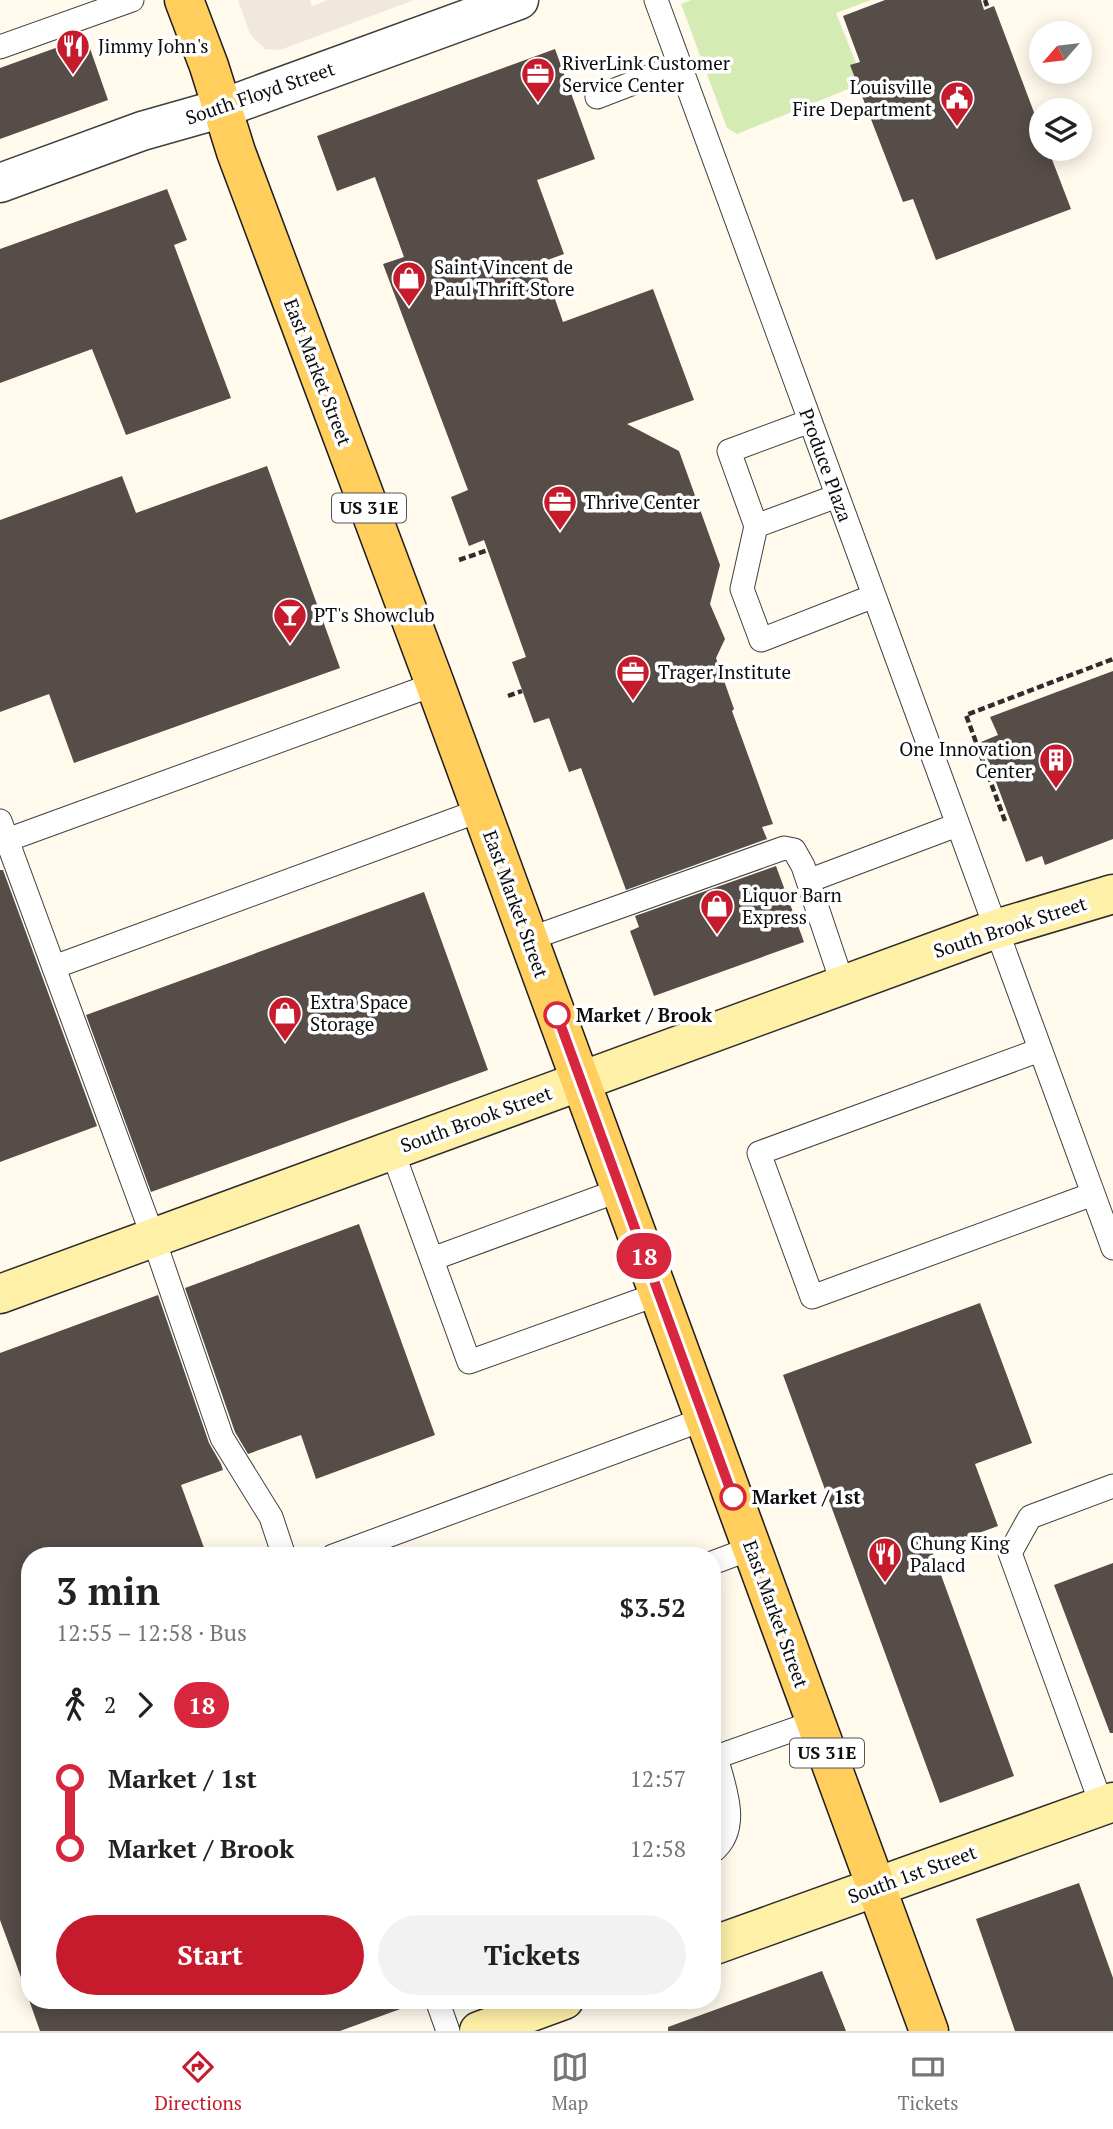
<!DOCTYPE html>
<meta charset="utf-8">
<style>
body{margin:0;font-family:"PT Serif",serif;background:#f2f2f2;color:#222;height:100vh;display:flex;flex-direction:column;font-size:26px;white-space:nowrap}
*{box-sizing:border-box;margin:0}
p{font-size:23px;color:#767676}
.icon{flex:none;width:38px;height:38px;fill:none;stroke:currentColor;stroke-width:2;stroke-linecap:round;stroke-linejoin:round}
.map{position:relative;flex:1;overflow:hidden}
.panel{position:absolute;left:21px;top:1547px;width:700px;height:462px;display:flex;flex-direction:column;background:#fff;border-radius:28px;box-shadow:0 4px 18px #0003}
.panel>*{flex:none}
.badge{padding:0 14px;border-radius:23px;font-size:24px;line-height:46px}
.needle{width:46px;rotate:242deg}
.tools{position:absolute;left:1029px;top:21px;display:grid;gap:14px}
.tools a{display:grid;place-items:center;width:63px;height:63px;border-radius:50%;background:#fff;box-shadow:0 4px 18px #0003;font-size:35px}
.map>.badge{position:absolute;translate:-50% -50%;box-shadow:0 0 0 4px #fff}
.legs{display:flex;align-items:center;gap:10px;height:77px;padding:0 35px;font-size:23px}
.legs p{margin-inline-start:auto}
.summary{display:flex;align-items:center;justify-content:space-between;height:119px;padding:0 35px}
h1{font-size:38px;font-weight:600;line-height:52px}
.button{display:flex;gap:14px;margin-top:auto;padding:14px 35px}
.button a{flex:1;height:80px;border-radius:42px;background:#c61b2d;color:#fff;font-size:28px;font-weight:600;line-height:80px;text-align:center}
.button a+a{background:#f2f2f2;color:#222}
ul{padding:0 35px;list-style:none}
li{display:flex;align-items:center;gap:24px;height:70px;font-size:26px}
li i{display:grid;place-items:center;width:10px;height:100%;margin:0 9px;background:currentColor}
li i::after{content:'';width:18px;height:18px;margin:-9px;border:5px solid;border-radius:50%;background:#fff}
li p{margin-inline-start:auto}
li:first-child i{background:linear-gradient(#0000 50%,currentColor 0)}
li:last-child i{background:linear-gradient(currentColor 50%,#0000 0)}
.tab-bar{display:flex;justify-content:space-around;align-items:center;height:98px;border-top:2px solid #e0e0e0;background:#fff;font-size:19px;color:#767676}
.tab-bar a{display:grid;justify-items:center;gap:4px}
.tab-bar .on{color:#c61b2d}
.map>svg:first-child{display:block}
</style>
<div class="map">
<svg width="1113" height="2031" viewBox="0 0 1113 2031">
<rect width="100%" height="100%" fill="#fffaec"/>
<!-- green -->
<path fill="#d4ecb3" d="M691,0H871L836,13L856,63L858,85L737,134L727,128L681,4Z"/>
<!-- plaza -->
<path fill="#efe8db" d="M238,0H310L312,6L328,0H414L280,50L265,49L250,34Z"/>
<!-- building -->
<path fill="#564c48" d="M885,0H981L984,10L994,6L1041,131V149H1048L1071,209L936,260L913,199L903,202L850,65L860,62L843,16Z
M86,37L108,100L0,139V68Z
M555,49L595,159L537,180L564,254L542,262L563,322L653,289L694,400L627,424L679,451L720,565L710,604L725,639L716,658L734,709L732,711L773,824L762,827L767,839L626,890L581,768L569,772L549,718L534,723L512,662L526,657L484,540L469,546L451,497L468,490L383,264L404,257L375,177L337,191L317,136Z
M167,189L187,240L174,245L231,398L126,435L92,349L0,383V249Z
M267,466L340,668L74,763L49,694L0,712V520L122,476L136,513Z
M1113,671V839L1045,865L1042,856L1026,862L981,742L998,735L990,717Z
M776,866L804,942L654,996L630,931L639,927L635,916Z
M0,870H3L97,1126L0,1162Z
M424,892L488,1070L151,1192L86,1015Z
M359,1224L435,1435L316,1479L301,1435L248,1454L235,1432L185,1288Z
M158,1295L209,1443L221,1464L223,1470L181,1485L207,1556H30V1990L26,1991L0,1920V1353Z
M980,1303L1032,1443L975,1464L998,1526L932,1550L1014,1776L940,1803L783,1375Z
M1113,1563V1733H1110L1054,1585Z
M1079,1883L1113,1978V2031H1015L976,1919Z
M822,1971L846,2031H668V2027Z
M29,2000H413L414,2004L340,2031H40Z"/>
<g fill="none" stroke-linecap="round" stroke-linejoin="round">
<!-- lane casing -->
<g stroke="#3f3f3f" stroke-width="25">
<path id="lane" d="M656,0L1113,1248
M0,47L132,0
M597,97L680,65
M837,496L756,526L742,589L761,640L874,596
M756,526L729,451L810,421
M0,821L153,1237L222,1438L271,1517L284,1556
M7,840L435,684
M808,881L957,825
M529,939L784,848L794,850L803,866L843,985
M54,967L481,810
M1040,1050L759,1153L812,1297L1093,1194
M392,1150L469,1362L658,1294
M432,1259L620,1190
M333,1556L704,1419
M712,1563L752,1548
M716,1757L815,1722
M712,1759L716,1757C724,1788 742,1828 712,1852
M1102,1806L1010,1553L1030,1517L1113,1486
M437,2000L448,2031"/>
</g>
<!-- street casing -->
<g stroke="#3f3f3f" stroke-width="41">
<path id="street" d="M0,183L142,131L223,108L519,0"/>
</g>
<!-- secondary casing -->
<g stroke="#2e2e2e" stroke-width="41">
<path id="secondary" d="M0,1294L996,929L1113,894
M712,1946L1113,1802
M479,2031L564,2000"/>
</g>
<!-- primary casing -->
<g stroke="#1d1d1d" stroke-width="41">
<path id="primary" d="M184,0L209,66L236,152L435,684L929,2031"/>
</g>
<!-- path -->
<path stroke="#2e2e2e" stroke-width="4.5" stroke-dasharray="7 3.5" stroke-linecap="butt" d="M985,0L987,6
M459,560L488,550
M508,696L522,691
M1005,821L966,715L1113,659"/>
<!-- lane -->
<use href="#lane" stroke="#fff" stroke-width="23"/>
<!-- street -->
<use href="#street" stroke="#fff" stroke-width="38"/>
<!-- secondary -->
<use href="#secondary" stroke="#fff0a7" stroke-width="38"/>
<!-- primary -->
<use href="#primary" stroke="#ffce5c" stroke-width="38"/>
</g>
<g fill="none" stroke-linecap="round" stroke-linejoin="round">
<!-- line-1 casing -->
<g stroke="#fff" stroke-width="16">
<path id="line-1" d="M557,1015L733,1497"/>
</g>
<!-- line-1 -->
<use href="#line-1" stroke="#d7263d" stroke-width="10"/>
</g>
<!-- icons -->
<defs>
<g id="restaurant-pin" transform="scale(1.75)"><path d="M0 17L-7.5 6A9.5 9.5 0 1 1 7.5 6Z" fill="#c61b2d" stroke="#fff"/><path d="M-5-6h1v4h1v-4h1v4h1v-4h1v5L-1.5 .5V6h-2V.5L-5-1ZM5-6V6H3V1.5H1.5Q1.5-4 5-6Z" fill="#fff"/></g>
<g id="office-pin" transform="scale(1.75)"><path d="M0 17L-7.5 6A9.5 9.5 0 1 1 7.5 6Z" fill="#c61b2d" stroke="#fff"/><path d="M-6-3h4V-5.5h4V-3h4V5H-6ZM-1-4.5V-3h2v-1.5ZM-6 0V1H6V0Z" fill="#fff"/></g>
<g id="civic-pin" transform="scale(1.75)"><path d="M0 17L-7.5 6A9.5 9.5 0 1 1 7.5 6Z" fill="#c61b2d" stroke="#fff"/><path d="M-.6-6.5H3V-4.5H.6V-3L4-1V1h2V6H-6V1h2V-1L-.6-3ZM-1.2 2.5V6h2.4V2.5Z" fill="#fff"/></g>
<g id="shop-pin" transform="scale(1.75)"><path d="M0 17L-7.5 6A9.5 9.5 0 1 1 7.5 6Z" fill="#c61b2d" stroke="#fff"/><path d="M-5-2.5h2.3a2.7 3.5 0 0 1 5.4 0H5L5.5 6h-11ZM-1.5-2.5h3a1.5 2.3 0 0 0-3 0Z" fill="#fff"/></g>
<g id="bar-pin" transform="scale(1.75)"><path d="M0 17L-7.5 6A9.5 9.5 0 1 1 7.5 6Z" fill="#c61b2d" stroke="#fff"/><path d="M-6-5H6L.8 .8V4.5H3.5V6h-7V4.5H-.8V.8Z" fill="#fff"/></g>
<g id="building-pin" transform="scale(1.75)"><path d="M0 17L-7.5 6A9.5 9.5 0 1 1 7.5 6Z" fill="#c61b2d" stroke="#fff"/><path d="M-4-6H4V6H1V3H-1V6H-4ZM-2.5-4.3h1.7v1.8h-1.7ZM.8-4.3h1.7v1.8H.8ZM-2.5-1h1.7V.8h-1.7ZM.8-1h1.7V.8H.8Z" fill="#fff"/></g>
</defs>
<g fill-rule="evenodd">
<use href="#restaurant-pin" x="73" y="46"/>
<use href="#office-pin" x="538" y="74"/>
<use href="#civic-pin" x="957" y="98"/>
<use href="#shop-pin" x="409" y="278"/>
<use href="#office-pin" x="560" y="502"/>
<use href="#bar-pin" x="290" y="615"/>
<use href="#office-pin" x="633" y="672"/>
<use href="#building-pin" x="1056" y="760"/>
<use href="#shop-pin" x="717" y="906"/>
<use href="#shop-pin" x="285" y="1013"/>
<use href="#restaurant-pin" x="885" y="1554"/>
</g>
<!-- markers -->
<g fill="#fff" stroke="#d7263d" stroke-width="3.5">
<circle cx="557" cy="1015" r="12"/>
<circle cx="733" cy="1497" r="12"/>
</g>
<g text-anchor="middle" stroke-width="7" stroke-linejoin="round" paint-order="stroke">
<!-- shield labels -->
<g fill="#fff" stroke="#555" stroke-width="2">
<rect x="332" y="493.5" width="74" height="29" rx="5"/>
<rect x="790" y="1738.5" width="74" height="29" rx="5"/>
</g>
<g font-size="18" font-weight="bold" fill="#0c0c0c">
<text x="369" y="514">US 31E</text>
<text x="827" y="1759">US 31E</text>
</g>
<!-- poi labels -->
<g font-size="19" fill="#0c0c0c" stroke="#fff" text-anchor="start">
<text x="98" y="53">Jimmy John's</text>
<text x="562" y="70">RiverLink Customer<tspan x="562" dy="22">Service Center</tspan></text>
<text x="932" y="94" text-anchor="end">Louisville<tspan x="932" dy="22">Fire Department</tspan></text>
<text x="434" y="274">Saint Vincent de<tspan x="434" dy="22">Paul Thrift Store</tspan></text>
<text x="584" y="509">Thrive Center</text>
<text x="314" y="622">PT's Showclub</text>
<text x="658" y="679">Trager Institute</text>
<text x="1032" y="756" text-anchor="end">One Innovation<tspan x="1032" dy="22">Center</tspan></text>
<text x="742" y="902">Liquor Barn<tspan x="742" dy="22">Express</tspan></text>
<text x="310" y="1009">Extra Space<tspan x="310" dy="22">Storage</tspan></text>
<text x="910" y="1550">Chung King<tspan x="910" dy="22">Palacd</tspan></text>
</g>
<!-- street labels -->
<g font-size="19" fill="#0c0c0c" stroke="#fff">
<text transform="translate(260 93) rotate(-19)" y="7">South Floyd Street</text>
<text transform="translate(318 372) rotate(69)" y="7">East Market Street</text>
<text transform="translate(826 465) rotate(70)" y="7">Produce Plaza</text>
<text transform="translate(516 904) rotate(70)" y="7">East Market Street</text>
<text transform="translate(1010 927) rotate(-18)" y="7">South Brook Street</text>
<text transform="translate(476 1119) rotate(-20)" y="7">South Brook Street</text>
<text transform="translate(776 1614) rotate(70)" y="7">East Market Street</text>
<text transform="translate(912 1874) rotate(-20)" y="7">South 1st Street</text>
</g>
<!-- stop labels -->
<g font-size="19" font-weight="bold" fill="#0c0c0c" stroke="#fff" text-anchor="start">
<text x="576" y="1022">Market / Brook</text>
<text x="752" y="1504">Market / 1st</text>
</g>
</g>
</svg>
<div class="tools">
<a><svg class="needle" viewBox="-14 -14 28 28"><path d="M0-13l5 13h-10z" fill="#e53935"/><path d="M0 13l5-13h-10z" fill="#767676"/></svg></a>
<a><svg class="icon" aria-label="layers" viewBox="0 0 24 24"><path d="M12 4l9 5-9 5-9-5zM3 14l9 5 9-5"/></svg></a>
</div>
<b class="badge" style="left:644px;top:1256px;background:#d7263d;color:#fff">18</b>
<section class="panel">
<div class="summary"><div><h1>3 min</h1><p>12:55 – 12:58 · Bus</p></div><b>$3.52</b></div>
<div class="legs"><svg class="icon" aria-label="walk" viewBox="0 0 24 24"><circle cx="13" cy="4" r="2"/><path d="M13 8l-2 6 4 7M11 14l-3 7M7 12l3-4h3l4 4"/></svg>2<svg class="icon" aria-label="forward" viewBox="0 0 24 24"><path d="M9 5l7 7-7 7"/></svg><b class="badge" style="background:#d7263d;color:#fff">18</b></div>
<ul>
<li><i style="color:#d7263d"></i><b>Market / 1st</b><p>12:57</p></li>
<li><i style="color:#d7263d"></i><b>Market / Brook</b><p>12:58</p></li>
</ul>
<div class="button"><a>Start</a><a>Tickets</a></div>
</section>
</div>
<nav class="tab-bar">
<a class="on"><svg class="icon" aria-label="directions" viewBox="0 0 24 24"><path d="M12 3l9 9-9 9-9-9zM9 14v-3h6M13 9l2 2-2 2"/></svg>Directions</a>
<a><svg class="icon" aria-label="map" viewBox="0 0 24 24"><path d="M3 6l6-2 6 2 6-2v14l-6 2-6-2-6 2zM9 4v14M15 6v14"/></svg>Map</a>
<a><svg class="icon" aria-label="tickets" viewBox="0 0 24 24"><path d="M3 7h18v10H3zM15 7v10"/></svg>Tickets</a>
</nav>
